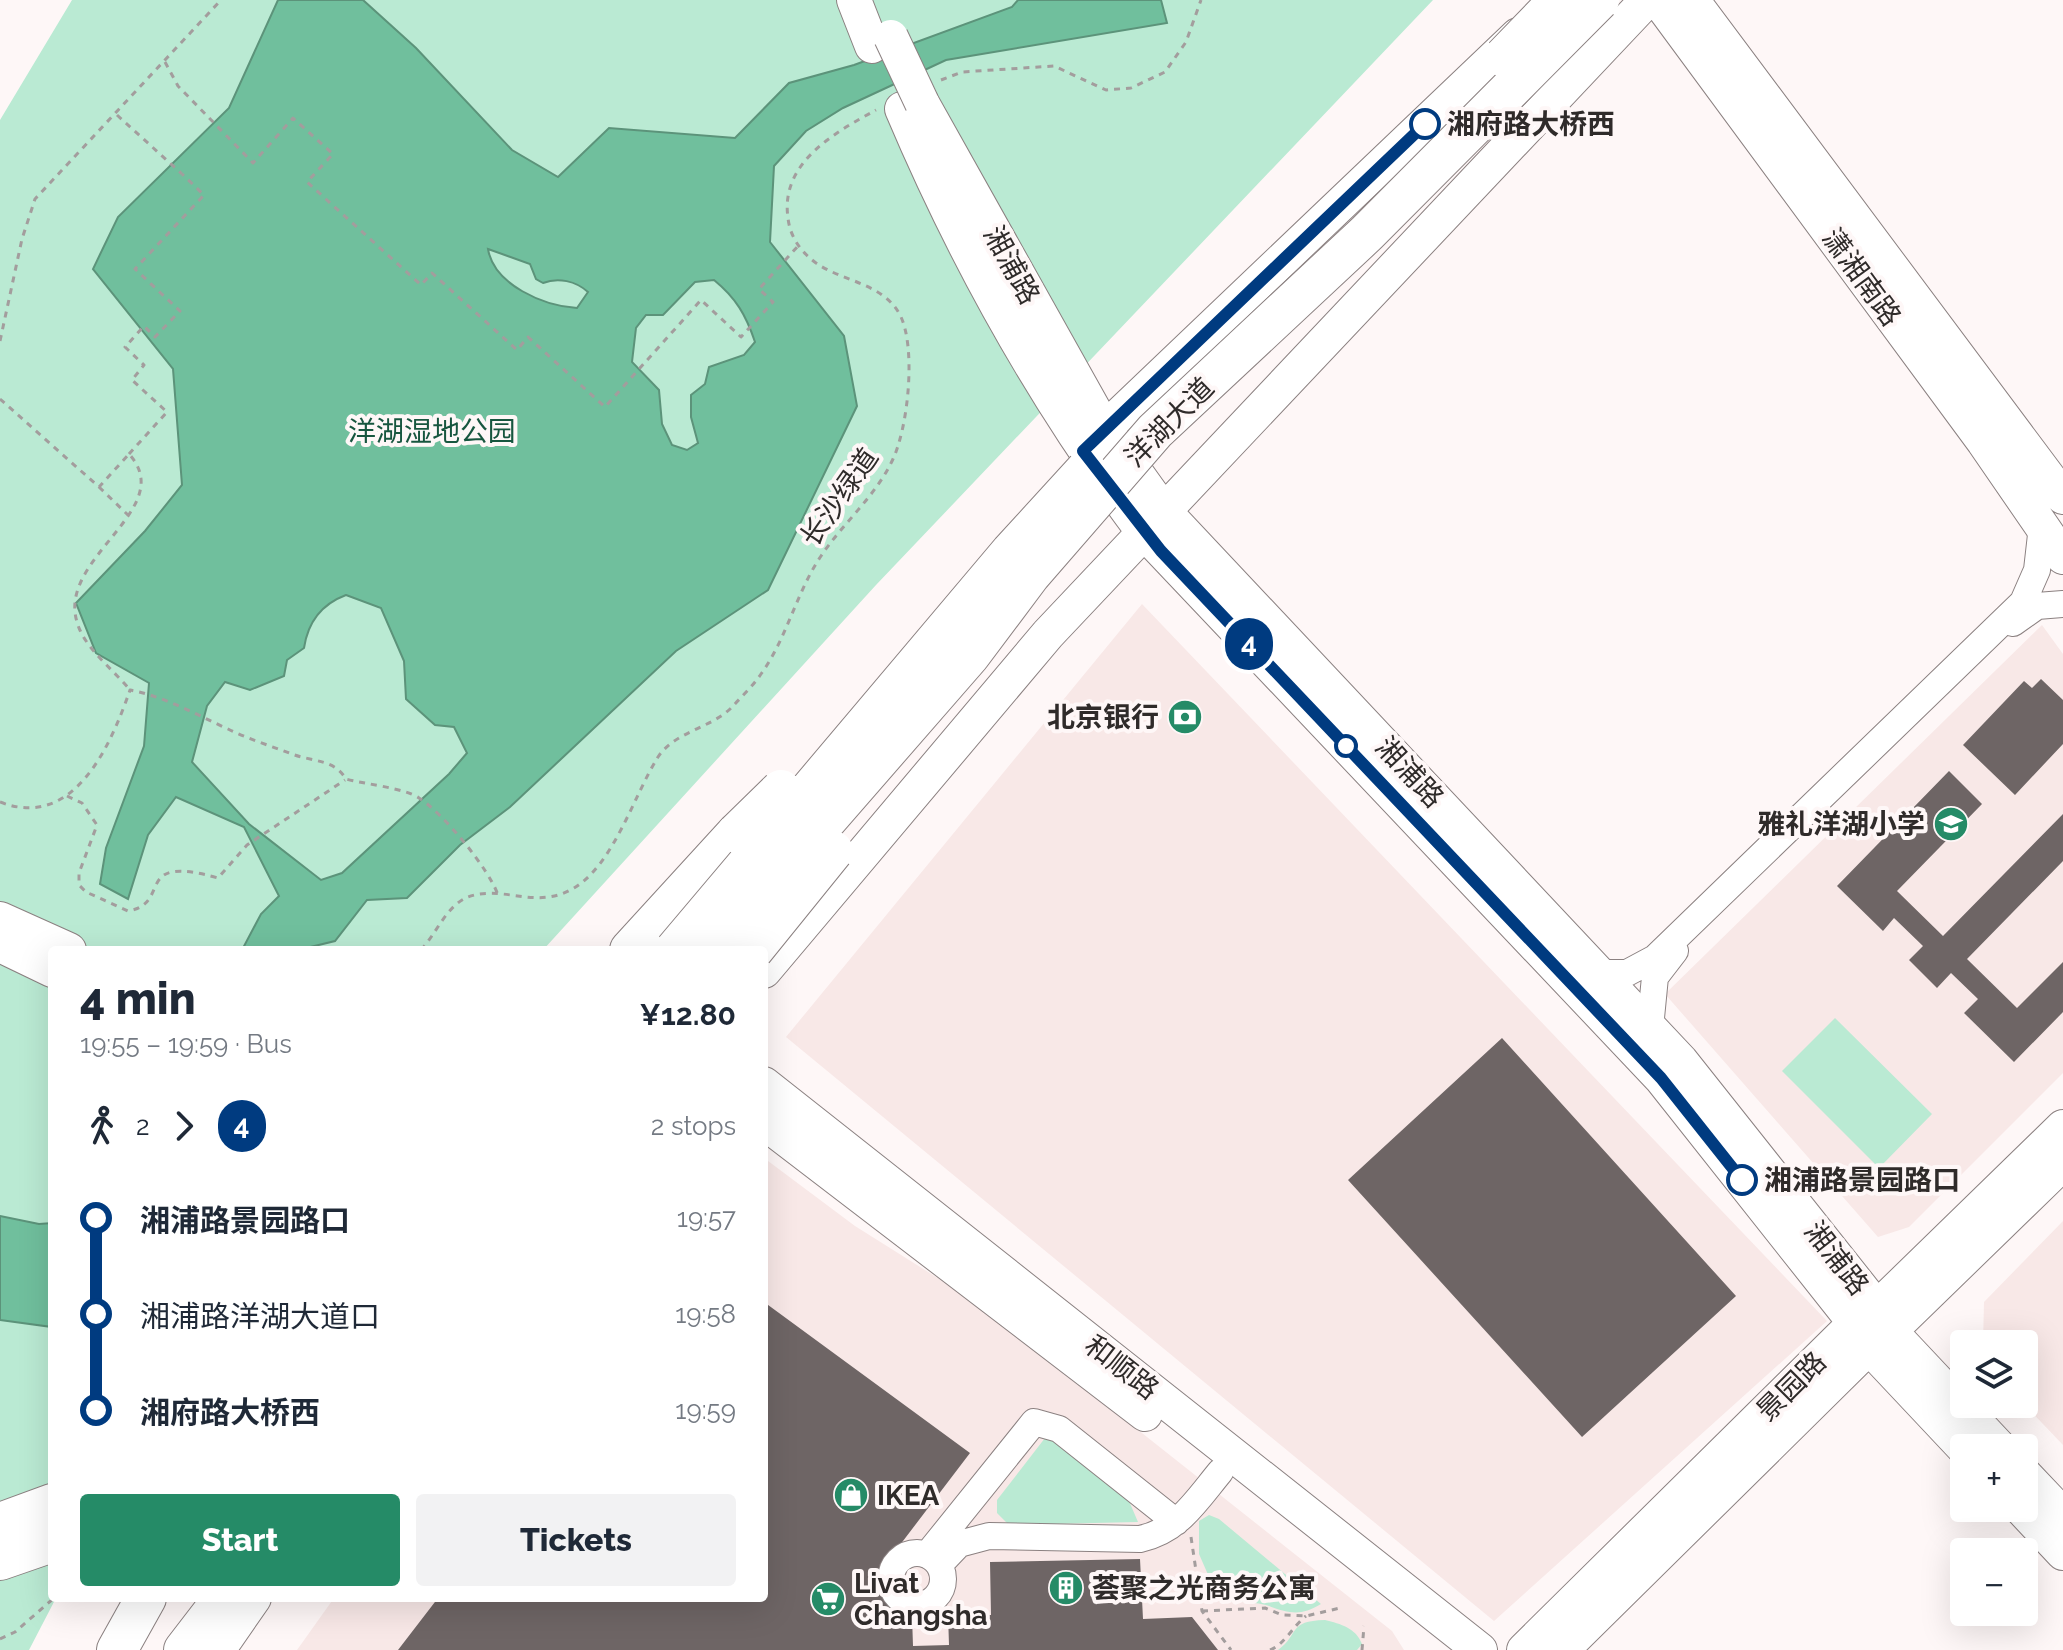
<!DOCTYPE html>
<meta charset="utf-8">
<style>
body{margin:0;font-family:Raleway,"Noto Sans SC",sans-serif;background:#f2f2f3;color:#1f2937;height:100vh;display:flex;flex-direction:column;font-size:30px;white-space:nowrap}
*{box-sizing:border-box;margin:0}
p{font-size:26px;color:#747a83}
.icon{flex:none;width:44px;height:44px;fill:none;stroke:currentColor;stroke-width:2;stroke-linecap:round;stroke-linejoin:round}
.map{position:relative;flex:1;overflow:hidden}
.drawer{position:absolute;left:48px;top:946px;width:720px;height:656px;display:flex;flex-direction:column;background:#fff;border-radius:8px;box-shadow:0 8px 32px #0002}
.drawer>*{flex:none}
.badge{padding:0 16px;border-radius:26px;font-size:28px;line-height:52px}
.fabs{position:absolute;left:1950px;top:1330px;display:grid;gap:16px}
.fabs a{display:grid;place-items:center;width:88px;height:88px;border-radius:8px;background:#fff;box-shadow:0 8px 32px #0002;font-size:40px}
.map>.badge{position:absolute;translate:-50% -50%;box-shadow:0 0 0 4px #fff}
.legs{display:flex;align-items:center;gap:12px;height:88px;padding:0 32px;font-size:26px}
.legs p{margin-inline-start:auto}
.head{display:flex;align-items:center;justify-content:space-between;height:136px;padding:0 32px}
h1{font-size:44px;font-weight:800;line-height:60px}
.button{display:flex;gap:16px;margin-top:auto;padding:16px 32px}
.button a{flex:1;height:92px;border-radius:8px;background:#258b67;color:#fff;font-size:32px;font-weight:800;line-height:92px;text-align:center}
.button a+a{background:#f2f2f3;color:#1f2937}
ul{padding:0 32px;list-style:none}
li{display:flex;align-items:center;gap:28px;height:96px;font-size:30px}
li i{display:grid;place-items:center;width:12px;height:100%;margin:0 10px;background:currentColor}
li i::after{content:'';width:20px;height:20px;margin:-10px;border:6px solid;border-radius:50%;background:#fff}
li p{margin-inline-start:auto}
li:first-child i{background:linear-gradient(#0000 50%,currentColor 0)}
li:last-child i{background:linear-gradient(currentColor 50%,#0000 0)}
.map>svg:first-child{display:block}
</style>
<div class="map">
<svg width="2063" height="1650" viewBox="0 0 2063 1650">
<rect width="100%" height="100%" fill="#fef7f7"/>
<!-- built -->
<path fill="#f8e8e7" d="M1142,604L1827,1321L1494,1621L786,1037Z
M2042,625L2063,654V1073L1909,1227L1878,1237L1665,994Z
M764,1158L855,1226L979,1304L1392,1631L1404,1650H297L334,1598H764Z
M2063,1221V1445L2024,1404V1344H1983L1984,1302Z"/>
<!-- green -->
<path fill="#baead3" d="M72,0H1433L876,585L543,950H52V1598H56L29,1650H0V120Z
M1835,1018L1932,1114L1879,1168L1782,1071Z
M1045,1438L1055,1440L1129,1501L1138,1522L1009,1525L997,1513V1500Z
M1209,1515L1219,1519L1321,1604C1300,1617 1288,1613 1266,1605C1251,1601 1235,1602 1220,1602L1199,1554V1521Z
M1325,1620C1341,1624 1356,1628 1362,1644L1357,1650H1278C1300,1634 1287,1621 1325,1620Z"/>
<!-- water -->
<path fill="#70bf9d" stroke="#5c937a" stroke-width="2" fill-rule="evenodd" d="M278,0H363L416,48L512,150L558,177L609,128L735,138L789,83L854,65L1012,7L1018,0H1161L1167,23L946,60L843,108L806,131L774,166L770,242L844,336L857,406L768,590L676,651L510,807L460,845L407,898L367,900L335,941L298,950H242L261,914L279,896L244,827L176,797L148,835L128,899L100,884L106,848L144,746L149,683L96,653L76,603L145,531L182,485L173,369L93,269L118,217L229,108ZM488,249L530,264L536,279L543,283C558,277 576,281 588,292L577,308C544,306 494,285 488,249ZM714,280C736,298 746,315 755,342L744,355L709,367L705,384L691,395V417L698,443L687,450L672,445L662,424L659,390L632,362L636,328L646,315H663L695,282ZM346,595L381,608L404,661L406,699L435,725L454,727L467,753L449,774L342,873L321,880L249,824L192,762L207,706L225,682L250,690L284,676L287,660L304,648C308,621 322,604 346,595Z
M0,1216L39,1224L52,1223V1327L0,1320Z"/>
<!-- building -->
<path fill="#6e6565" d="M2041,679L2063,700V744L2015,795L1963,745L2024,681L2032,688Z
M1949,771L1982,804L1897,891L1943,936L2063,814V861L1967,959L2017,1008L2063,962V1012L2014,1062L1964,1013L1978,999L1951,973L1937,988L1909,960L1923,946L1894,918L1883,931L1837,886Z
M1502,1038L1736,1296L1582,1437L1348,1180Z
M764,1302L970,1453L871,1583L912,1616L913,1646L949,1645L948,1614L991,1615L990,1562L1140,1559L1143,1619L1192,1617L1218,1650H398L438,1598H764Z"/>
<g fill="none" stroke-linecap="round" stroke-linejoin="round">
<!-- minor casing -->
<g stroke="#8b8181" stroke-width="28">
<path id="minor" d="M2013,623L2037,606L2063,604
M1599,973H1627L1655,958L2023,602L2037,570L2042,526
M1650,1028L1655,977L1675,951
M891 1579a26 26 0 1 1 52 0a26 26 0 1 1-52 0Z
M927,1555L1034,1422L1059,1429L1176,1522
M939,1565L959,1544L989,1536L1140,1539C1178,1531 1196,1501 1220,1472"/>
</g>
<!-- major casing -->
<g stroke="#8b8181" stroke-width="36">
<path id="major" d="M854,0L872,46
M1658,0L1984,442L2063,557
M1692,0L2063,497
M922,103L1104,428L1162,509L1681,1061L1877,1308L1890,1331L2000,1448
M902,109C965,258 1045,401 1142,530L1661,1078L1855,1323L1869,1347L1964,1448
M1090,443L1518,35
M0,919L69,950
M0,945L52,970
M764,971L1048,634L1647,0
M764,1084L1480,1650
M764,1122L1145,1414
M2024,1474L2063,1515
M2021,1508L2063,1553
M218,1650L254,1598
M1524,1650L1855,1323L1877,1308L2063,1127
M1562,1650L1869,1347L1890,1331L2063,1163"/>
</g>
<!-- highway casing -->
<g stroke="#8b8181" stroke-width="42">
<path id="highway" d="M630,950L737,833
M0,1523L52,1504
M0,1560L52,1542
M117,1650L146,1598
M184,1650L224,1598"/>
</g>
<!-- path -->
<path stroke="#a39d9d" stroke-width="3" stroke-dasharray="6 6" stroke-linecap="butt" d="M165,62L178,86L253,163L293,118L333,154L307,182L421,285L432,273L517,350L528,337L605,407L701,300L741,337L773,302L759,289L798,246
M941,80L962,72L1054,66L1106,90L1131,88L1165,72L1186,42L1201,0
M117,115L182,174
M0,341L22,239L35,199L221,0
M0,399L99,487L129,454C179,509 57,557 77,622C84,648 113,669 130,690
M99,487L129,516
M67,796L82,803L97,825L79,873V885L86,892L128,911C173,904 131,853 218,878L247,845L345,780
M0,802C74,831 111,745 130,690C166,697 195,714 228,729C248,739 271,746 292,754C313,762 334,759 346,779C364,784 405,788 419,798C444,814 489,869 498,895
M421,950C436,934 447,905 468,897C503,884 536,911 574,888C614,864 634,795 658,757C675,731 713,728 733,706C742,696 753,686 761,674C787,638 796,593 821,556C843,523 876,496 893,459C908,427 916,350 901,317C885,283 843,282 816,263C801,252 790,237 788,218C780,163 834,133 876,110
M1191,1537L1202,1611L1231,1650
M1202,1611L1265,1608L1282,1615L1306,1616L1340,1608
M0,1639L15,1632L54,1598
M1270,1650C1284,1645 1293,1626 1306,1616
M1362,1650L1364,1626"/>
<!-- minor -->
<use href="#minor" stroke="#fff" stroke-width="26"/>
<!-- major -->
<use href="#major" stroke="#fff" stroke-width="34"/>
<!-- highway -->
<use href="#highway" stroke="#fff" stroke-width="40"/>
<!-- major-bridge casing -->
<g stroke="#8b8181" stroke-width="36" stroke-linecap="butt">
<path id="major-bridge" d="M891,37L922,103"/>
</g>
<!-- highway-bridge casing -->
<g stroke="#8b8181" stroke-width="42" stroke-linecap="butt">
<path id="highway-bridge" d="M1504,57L1559,0
M737,833L781,790
M675,950L1011,552L1086,470
M713,950L970,655L1030,575L1155,431L1367,233L1599,0
M753,950L833,851"/>
</g>
<!-- path-bridge -->
<path stroke="#a39d9d" stroke-width="3" stroke-dasharray="6 6" stroke-linecap="butt" d="M129,454L167,412L132,380L144,365L125,347L144,326L155,337L180,311L135,269L204,195L182,174"/>
<!-- major-bridge -->
<use href="#major-bridge" stroke="#fff" stroke-width="34"/>
<!-- highway-bridge -->
<use href="#highway-bridge" stroke="#fff" stroke-width="40"/>
</g>
<g fill="none" stroke-linecap="round" stroke-linejoin="round">
<!-- line-1 casing -->
<g stroke="#fff" stroke-width="18">
<path id="line-1" d="M1425,124L1083,451L1161,551L1661,1078L1742,1180"/>
</g>
<!-- line-1 -->
<use href="#line-1" stroke="#003b80" stroke-width="12"/>
</g>
<!-- icons -->
<defs>
<g id="bank-disc" transform="scale(1.8)"><circle r="9.5" fill="#258b67" stroke="#fef7f7"/><path d="M-6-4H6V4H-6ZM0-2.3a2.3 2.3 0 1 0 0 4.6a2.3 2.3 0 1 0 0-4.6Z" fill="#fff"/></g>
<g id="school-disc" transform="scale(1.8)"><circle r="9.5" fill="#258b67" stroke="#fef7f7"/><path d="M0-5L7-2L0 1L-7-2ZM-4 1L0 2.5L4 1V4Q0 6-4 4Z" fill="#fff"/></g>
<g id="shop-disc" transform="scale(1.8)"><circle r="9.5" fill="#258b67" stroke="#fef7f7"/><path d="M-5-2.5h2.3a2.7 3.5 0 0 1 5.4 0H5L5.5 6h-11ZM-1.5-2.5h3a1.5 2.3 0 0 0-3 0Z" fill="#fff"/></g>
<g id="building-disc" transform="scale(1.8)"><circle r="9.5" fill="#258b67" stroke="#fef7f7"/><path d="M-4-6H4V6H1V3H-1V6H-4ZM-2.5-4.3h1.7v1.8h-1.7ZM.8-4.3h1.7v1.8H.8ZM-2.5-1h1.7V.8h-1.7ZM.8-1h1.7V.8H.8Z" fill="#fff"/></g>
<g id="supermarket-disc" transform="scale(1.8)"><circle r="9.5" fill="#258b67" stroke="#fef7f7"/><path d="M-6-5.5h2.5l.6 2H6L4.5 2H-2.5L-4.4-4H-6ZM-1.5 3.2a1.3 1.3 0 1 0 .1 0ZM3 3.2a1.3 1.3 0 1 0 .1 0Z" fill="#fff"/></g>
</defs>
<g fill-rule="evenodd">
<use href="#bank-disc" x="1185" y="717"/>
<use href="#school-disc" x="1951" y="824"/>
<use href="#shop-disc" x="851" y="1495"/>
<use href="#building-disc" x="1066" y="1588"/>
<use href="#supermarket-disc" x="828" y="1599"/>
</g>
<!-- markers -->
<g fill="#fff" stroke="#003b80" stroke-width="4">
<circle cx="1425" cy="124" r="14"/>
<circle cx="1346" cy="746" r="10"/>
<circle cx="1742" cy="1180" r="14"/>
</g>
<g text-anchor="middle" stroke-width="8" stroke-linejoin="round" paint-order="stroke">
<!-- stop labels -->
<g font-size="28" font-weight="bold" fill="#2f2b2a" stroke="#fef7f7" text-anchor="start">
<text x="1447" y="134">湘府路大桥西</text>
<text x="1764" y="1190">湘浦路景园路口</text>
</g>
<!-- street labels -->
<g font-size="28" fill="#2f2b2a" stroke="#fef7f7">
<text transform="translate(1012 265) rotate(61)" y="10">湘浦路</text>
<text transform="translate(1862 277) rotate(54)" y="10">潇湘南路</text>
<text transform="translate(1169 422) rotate(-45)" y="10">洋湖大道</text>
<text transform="translate(839 497) rotate(-55)" y="10">长沙绿道</text>
<text transform="translate(1410 772) rotate(47)" y="10">湘浦路</text>
<text transform="translate(1837 1258) rotate(52)" y="10">湘浦路</text>
<text transform="translate(1122 1367) rotate(38)" y="10">和顺路</text>
<text transform="translate(1791 1386) rotate(-45)" y="10">景园路</text>
</g>
<!-- park labels -->
<g font-size="28" fill="#17563f" stroke="#fef7f7">
<text x="432" y="441">洋湖湿地公园</text>
</g>
<!-- poi labels -->
<g font-size="28" font-weight="bold" fill="#2f2b2a" stroke="#fef7f7" text-anchor="start">
<text x="1159" y="727" text-anchor="end">北京银行</text>
<text x="1925" y="834" text-anchor="end">雅礼洋湖小学</text>
<text x="877" y="1505">IKEA</text>
<text x="854" y="1593">Livat<tspan x="854" dy="32">Changsha</tspan></text>
<text x="1092" y="1598">荟聚之光商务公寓</text>
</g>
</g>
</svg>
<div class="fabs">
<a><svg class="icon" aria-label="layers" viewBox="0 0 24 24"><path d="M12 4l9 5-9 5-9-5zM3 14l9 5 9-5"/></svg></a>
<a>+</a>
<a>−</a>
</div>
<b class="badge" style="left:1249px;top:644px;background:#003b80;color:#fff">4</b>
<section class="drawer">
<div class="head"><div><h1>4 min</h1><p>19:55 – 19:59 · Bus</p></div><b>¥12.80</b></div>
<div class="legs"><svg class="icon" aria-label="walk" viewBox="0 0 24 24"><circle cx="13" cy="4" r="2"/><path d="M13 8l-2 6 4 7M11 14l-3 7M7 12l3-4h3l4 4"/></svg>2<svg class="icon" aria-label="forward" viewBox="0 0 24 24"><path d="M9 5l7 7-7 7"/></svg><b class="badge" style="background:#003b80;color:#fff">4</b><p>2 stops</p></div>
<ul>
<li><i style="color:#003b80"></i><b>湘浦路景园路口</b><p>19:57</p></li>
<li><i style="color:#003b80"></i><span>湘浦路洋湖大道口</span><p>19:58</p></li>
<li><i style="color:#003b80"></i><b>湘府路大桥西</b><p>19:59</p></li>
</ul>
<div class="button"><a>Start</a><a>Tickets</a></div>
</section>
</div>
